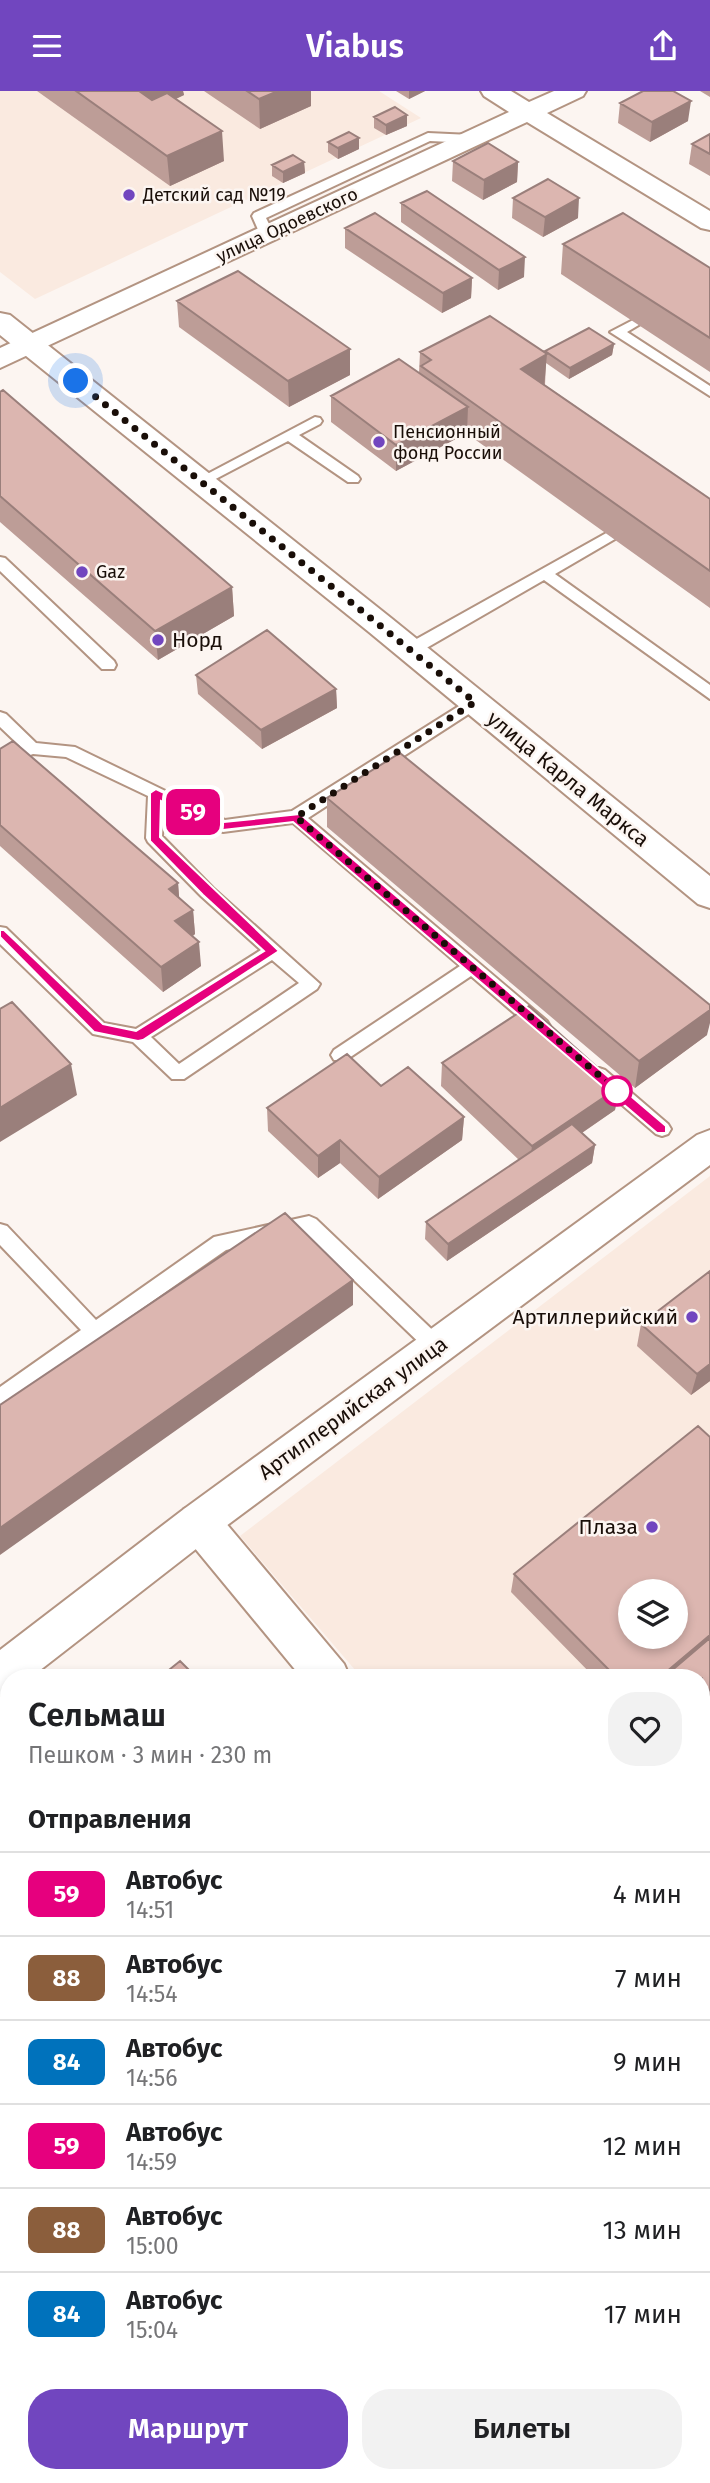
<!DOCTYPE html>
<html lang="ru">
<meta charset="utf-8">
<style>
body{margin:0;font-family:"Fira Sans",sans-serif;background:#f2f2f2;color:#202124;height:100vh;display:flex;flex-direction:column;font-size:26px;white-space:nowrap}
*{box-sizing:border-box;margin:0}
p{font-size:23px;color:#757577}
.icon{flex:none;width:38px;height:38px;fill:none;stroke:currentColor;stroke-width:2;stroke-linecap:round;stroke-linejoin:round}
.map{position:relative;flex:1;overflow:hidden}
.sheet{position:absolute;left:0px;top:1578px;width:710px;height:814px;display:flex;flex-direction:column;background:#fff;border-radius:28px 28px 0 0;box-shadow:0 4px 10px #0003}
.sheet>*{flex:none}
.badge{padding:0 14px;border-radius:10px;font-size:24px;line-height:46px}
.tools{position:absolute;left:618px;top:1488px;display:grid;gap:14px}
.tools a{display:grid;place-items:center;width:70px;height:70px;border-radius:50%;background:#fff;box-shadow:0 4px 10px #0003;font-size:35px}
.you{position:absolute;width:35px;height:35px;margin:-18px;border:5px solid #fff;border-radius:50%;background:#1a73e8;box-shadow:0 0 0 10px #1a73e833}
.map>.badge{position:absolute;translate:-50% -50%;box-shadow:0 0 0 4px #fff}
h2{padding:0 28px;font-size:26px;line-height:63px}
.round{display:grid;place-items:center;flex:none;width:74px;height:74px;border-radius:28px;background:#f2f2f2}
.headline{display:flex;align-items:center;justify-content:space-between;height:119px;padding:0 28px}
h1{font-size:33px;font-weight:600;line-height:52px}
.button{display:flex;gap:14px;margin-top:auto;padding:14px 28px}
.button a{flex:1;height:80px;border-radius:28px;background:#7146bf;color:#fff;font-size:28px;font-weight:600;line-height:80px;text-align:center}
.button a+a{background:#f2f2f2;color:#202124}
ul{padding:0;list-style:none}
li{display:flex;align-items:center;gap:21px;height:84px;padding:0 28px;border-top:2px solid #e0e0e0}
li div{flex:1}
li b{display:block;font-size:26px}
li em{font-style:normal}
li .badge{min-width:77px;font-weight:700;text-align:center}
header{display:flex;justify-content:space-between;align-items:center;height:91px;padding:0 28px;background:#7146bf;color:#fff;font-size:32px;font-weight:600}
.map>svg:first-child{display:block}
</style>
<header><svg class="icon" aria-label="menu" viewBox="0 0 24 24"><path d="M4 6h16M4 12h16M4 18h16"/></svg>Viabus<svg class="icon" aria-label="share" viewBox="0 0 24 24"><path d="M12 15V3M7 8l5-5 5 5M5 13v7h14v-7"/></svg></header>
<div class="map">
<svg width="710" height="2392" viewBox="0 0 710 2392">
<rect width="100%" height="100%" fill="#fcf5f1"/>
<!-- built -->
<path fill="#faeae0" fill-rule="evenodd" d="M0,0H379L421,27L35,208L0,181Z
M710,1085V1994L702,1984V1587H362L240,1445ZM630,1500H676V1545H630Z"/>
<g fill="none" stroke-linecap="round" stroke-linejoin="round">
<!-- lane casing -->
<g stroke="#b39482" stroke-width="4">
<path id="lane" d="M428,42L471,44L477,48L471,52L430,50L266,127L274,143L267,147L260,143L252,125L254,122Z
M635,228L642,232L627,241L710,295V305L610,241Z
M315,326L320,327L322,330L320,333L299,344L358,385L360,388L358,391H348L288,350L206,393L201,395L194,390Z
M610,440L618,445L615,448L555,483L710,594V608L544,489L416,563H404L402,559L404,555Z
M0,466L5,467L114,570L116,574L114,578H102L0,480Z
M475,605L483,611L481,615L308,727L547,930L550,935L547,940H535L471,885L346,969H334L331,964L334,959L460,875L293,732L223,741L164,713L162,745L213,797L320,893L317,898L184,988H172L133,951L93,943L0,853V836L6,837L104,932L136,938L261,859L201,805L148,751L146,747L148,705L66,666L33,663L0,675V663L20,655L0,636V621L6,623L36,652L75,656L225,729L292,720ZM272,869L299,892L179,973L151,946Z
M599,977L605,979L668,1033L671,1038L668,1043L662,1045L656,1043L593,989L590,984L593,979Z
M309,1125L316,1128L444,1250L447,1256L444,1262L437,1264L430,1262L305,1142L226,1159L0,1316V1296L81,1239L0,1154V1133L7,1135L96,1229L214,1146Z"/>
</g>
<!-- street casing -->
<g stroke="#b39482" stroke-width="4">
<path id="street" d="M481,0H511L529,11L554,0H586L583,5L547,22L710,120V139L701,137L527,31L0,277V257L509,21L484,5Z
M199,1413L214,1418L344,1573L350,1587H302L184,1444L178,1431L184,1418Z
M0,1912L9,1915V1971L0,1968Z
M702,2008L710,2011V2066L702,2063Z
M298,2384H352L356,2392H301Z"/>
</g>
<!-- secondary casing -->
<g stroke="#b39482" stroke-width="4">
<path id="secondary" d="M0,222L10,224L391,527L710,785V817L698,813L369,541L0,244Z"/>
</g>
<!-- primary casing -->
<g stroke="#b39482" stroke-width="4">
<path id="primary" d="M710,1039V1074L214,1444L30,1587H9V1602L0,1605V1559L184,1418L697,1044Z"/>
</g>
<!-- lane -->
<use href="#lane" fill="#fff" fill-rule="evenodd"/>
<!-- street -->
<use href="#street" fill="#fff" fill-rule="evenodd"/>
<!-- secondary -->
<use href="#secondary" fill="#fff" fill-rule="evenodd"/>
<!-- primary -->
<use href="#primary" fill="#fff" fill-rule="evenodd"/>
</g>
<!-- wall -->
<path fill="#bd9d97" d="M37,0H183L184,4L176,8L224,70L170,95Z
M204,0H311V15L260,38Z
M396,0H425L409,8Z
M700,0H710V6Z
M620,12L688,30L650,51L618,32Z
M374,26L407,35L386,44L374,37Z
M710,43V85L689,73L692,53Z
M359,47V58L338,68L328,61V51Z
M453,70L518,71L517,91L483,109L452,90Z
M304,71L305,82L283,92L272,85V74Z
M513,107L578,127L543,146L512,127Z
M401,112L524,186L498,199L401,131Z
M345,137L472,187L471,207L442,222L345,157Z
M563,153L710,177V281L561,183Z
M177,210L350,284L289,316L179,236Z
M614,253L612,264L569,288L546,272L545,294L710,408V517L466,342L396,380L331,331V305L419,282L420,261L545,262V260Z
M0,301L232,496L234,525L158,569L0,431Z
M196,584L336,598L337,617L262,658L198,603Z
M0,658L178,792L179,807L193,819L195,843L193,845L201,875L163,901L0,755Z
M327,707L707,944L635,997L327,736Z
M442,972L619,996L615,1019L582,1042L595,1054L592,1072L447,1170L425,1148L426,1131L519,1069L441,995Z
M381,995L464,1026L462,1049L378,1108L340,1072L318,1087L268,1040L267,1017Z
M641,1233L710,1290L691,1304L637,1255Z
M710,1346V1717L702,1709V1587H595L511,1501L514,1483Z"/>
<!-- shaded-wall -->
<path fill="#9a7f7b" d="M133,0H183L184,4L136,26Z
M278,0H311V15L260,38L259,8Z
M409,0H425L409,8Z
M691,10L688,30L650,51L652,31Z
M407,24V35L386,44V34Z
M222,40L224,70L170,95L167,65Z
M359,47V58L338,68V57Z
M304,71L305,82L283,92V81Z
M518,71L517,91L483,109L484,89Z
M579,107L578,127L543,146L545,126Z
M525,166L524,186L498,199L499,179Z
M472,187L471,207L442,222L443,202Z
M614,253L612,264L569,288L570,277Z
M350,258V284L289,316L288,290Z
M547,263L544,297L521,278Z
M468,316L467,342L396,380V354Z
M232,496L234,525L158,569L155,540Z
M336,598L337,617L262,658L261,639Z
M178,792L180,817L169,798Z
M193,819L195,843L178,855L175,830Z
M199,851L201,875L163,901L161,876Z
M710,919V932L707,944L635,997L639,970Z
M71,973L77,1004L0,1051V1017Z
M619,996L615,1019L529,1078L532,1055Z
M464,1026L462,1049L378,1108L379,1086Z
M340,1049V1072L318,1087V1065Z
M595,1054L592,1072L447,1170L448,1153Z
M353,1189V1214L0,1464V1437Z
M710,1273V1290L691,1304L697,1283Z
M710,1544V1557L675,1587H659Z
M144,2384H148L139,2392H135Z"/>
<!-- building -->
<path fill="#dcb6b0" stroke="#9a7f7b" stroke-width="2" fill-rule="evenodd" d="M76,0H139L152,9L167,2L222,40L167,65Z
M247,0H278L259,8Z
M643,0H673L691,10L652,31L620,12Z
M395,16L407,24L386,34L374,26Z
M349,41L359,47L338,57L328,51Z
M710,43V63L692,53Z
M488,52L518,71L484,89L453,70Z
M293,64L304,71L283,81L272,74Z
M548,88L579,107L545,126L513,107Z
M427,100L525,166L499,179L401,112Z
M375,122L472,187L443,202L345,137Z
M623,122L710,177V247L563,153Z
M238,180L350,258L288,290L177,210Z
M490,225L547,263L521,278L710,408V480L421,275L431,269L420,261Z
M589,237L614,253L570,277L545,260Z
M399,268L468,316L396,354L331,305Z
M3,299L232,496L155,540L0,405V301Z
M267,539L336,598L261,639L196,584Z
M13,650L178,792L169,798L193,819L175,830L199,851L161,876L0,734V658Z
M400,662L710,914V919L639,970L327,707Z
M12,911L71,973L0,1017V918Z
M529,915L619,996L532,1055L442,972Z
M347,963L381,995L408,976L464,1026L379,1086L340,1049L318,1065L267,1017Z
M572,1033L595,1054L448,1153L426,1131Z
M285,1122L353,1189L0,1437V1314Z
M710,1180V1273L697,1283L641,1233Z
M698,1335L710,1346V1544L659,1587H617L514,1483ZM630,1500H676V1545H630Z
M710,1547V1700L702,1691V1587H663Z
M180,1570L197,1587H159Z
M702,2210L710,2219V2298L702,2307Z
M113,2384H144L135,2392H120Z
M253,2384H291L298,2392H244Z"/>
<!-- line -->
<path fill="#e6007e" stroke="#fff" stroke-width="2" d="M156,698L224,731L300,723L666,1035V1042H657L293,731L223,739L161,710L160,746L279,860L143,949L138,950L94,941L0,846V839H4L103,933L136,940L264,860L203,804L150,750V702Z"/>
<g fill="none" stroke-linecap="round" stroke-linejoin="round">
<!-- walk -->
<path stroke="#190e08" stroke-width="7" stroke-dasharray="0 12.6" d="M76,290L475,611L296,726L620,1002L617,1000"/>
</g>
<!-- markers -->
<g fill="#7146bf" stroke="#fcf5f1" stroke-width="2.5">
<circle cx="129" cy="104" r="7"/>
<circle cx="379" cy="351" r="7"/>
<circle cx="82" cy="481" r="7"/>
<circle cx="158" cy="549" r="7"/>
<circle cx="692" cy="1226" r="7"/>
<circle cx="652" cy="1436" r="7"/>
</g>
<circle fill="#fff" stroke="#e6007e" stroke-width="3.5" cx="617" cy="1000" r="14"/>
<g text-anchor="middle" stroke-width="5" stroke-linejoin="round" paint-order="stroke">
<!-- far-poi labels -->
<g font-size="18" fill="#190e08" stroke="#fcf5f1" text-anchor="start">
<text x="143" y="110">Детский сад №19</text>
<text x="393" y="347">Пенсионный<tspan x="393" dy="21">фонд России</tspan></text>
<text x="96" y="487">Gaz</text>
</g>
<!-- far-street labels -->
<g font-size="18" fill="#190e08" stroke="#fcf5f1">
<text transform="translate(287 134) rotate(-25)" y="6">улица Одоевского</text>
</g>
<!-- poi labels -->
<g font-size="21" fill="#190e08" stroke="#fcf5f1" text-anchor="end">
<text x="172" y="556" text-anchor="start">Норд</text>
<text x="678" y="1233">Артиллерийский</text>
<text x="638" y="1443">Плаза</text>
</g>
<!-- street labels -->
<g font-size="21" fill="#190e08" stroke="#fcf5f1">
<text transform="translate(568 688) rotate(39)" y="7">улица Карла Маркса</text>
<text transform="translate(353 1317) rotate(-36)" y="7">Артиллерийская улица</text>
</g>
</g>
</svg>
<div class="tools">
<a><svg class="icon" aria-label="layers" viewBox="0 0 24 24"><path d="M12 4l9 5-9 5-9-5zM3 14l9 5 9-5"/></svg></a>
</div>
<div class="you" style="left:76px;top:290px"></div>
<b class="badge" style="left:193px;top:721px;background:#e6007e;color:#fff">59</b>
<section class="sheet">
<div class="headline"><div><h1>Сельмаш</h1><p>Пешком · 3 мин · 230 m</p></div><a class="round"><svg class="icon" aria-label="heart" viewBox="0 0 24 24"><path d="M12 20l-8-8c-3-5 5-10 8-4 3-6 11-1 8 4z"/></svg></a></div>
<h2>Отправления</h2>
<ul>
<li><span class="badge" style="background:#e6007e;color:#fff">59</span><div><b>Автобус</b><p>14:51</p></div><em>4 мин</em></li>
<li><span class="badge" style="background:#8b5e3c;color:#fff">88</span><div><b>Автобус</b><p>14:54</p></div><em>7 мин</em></li>
<li><span class="badge" style="background:#0072bc;color:#fff">84</span><div><b>Автобус</b><p>14:56</p></div><em>9 мин</em></li>
<li><span class="badge" style="background:#e6007e;color:#fff">59</span><div><b>Автобус</b><p>14:59</p></div><em>12 мин</em></li>
<li><span class="badge" style="background:#8b5e3c;color:#fff">88</span><div><b>Автобус</b><p>15:00</p></div><em>13 мин</em></li>
<li><span class="badge" style="background:#0072bc;color:#fff">84</span><div><b>Автобус</b><p>15:04</p></div><em>17 мин</em></li>
</ul>
<div class="button"><a>Маршрут</a><a>Билеты</a></div>
</section>
</div>
